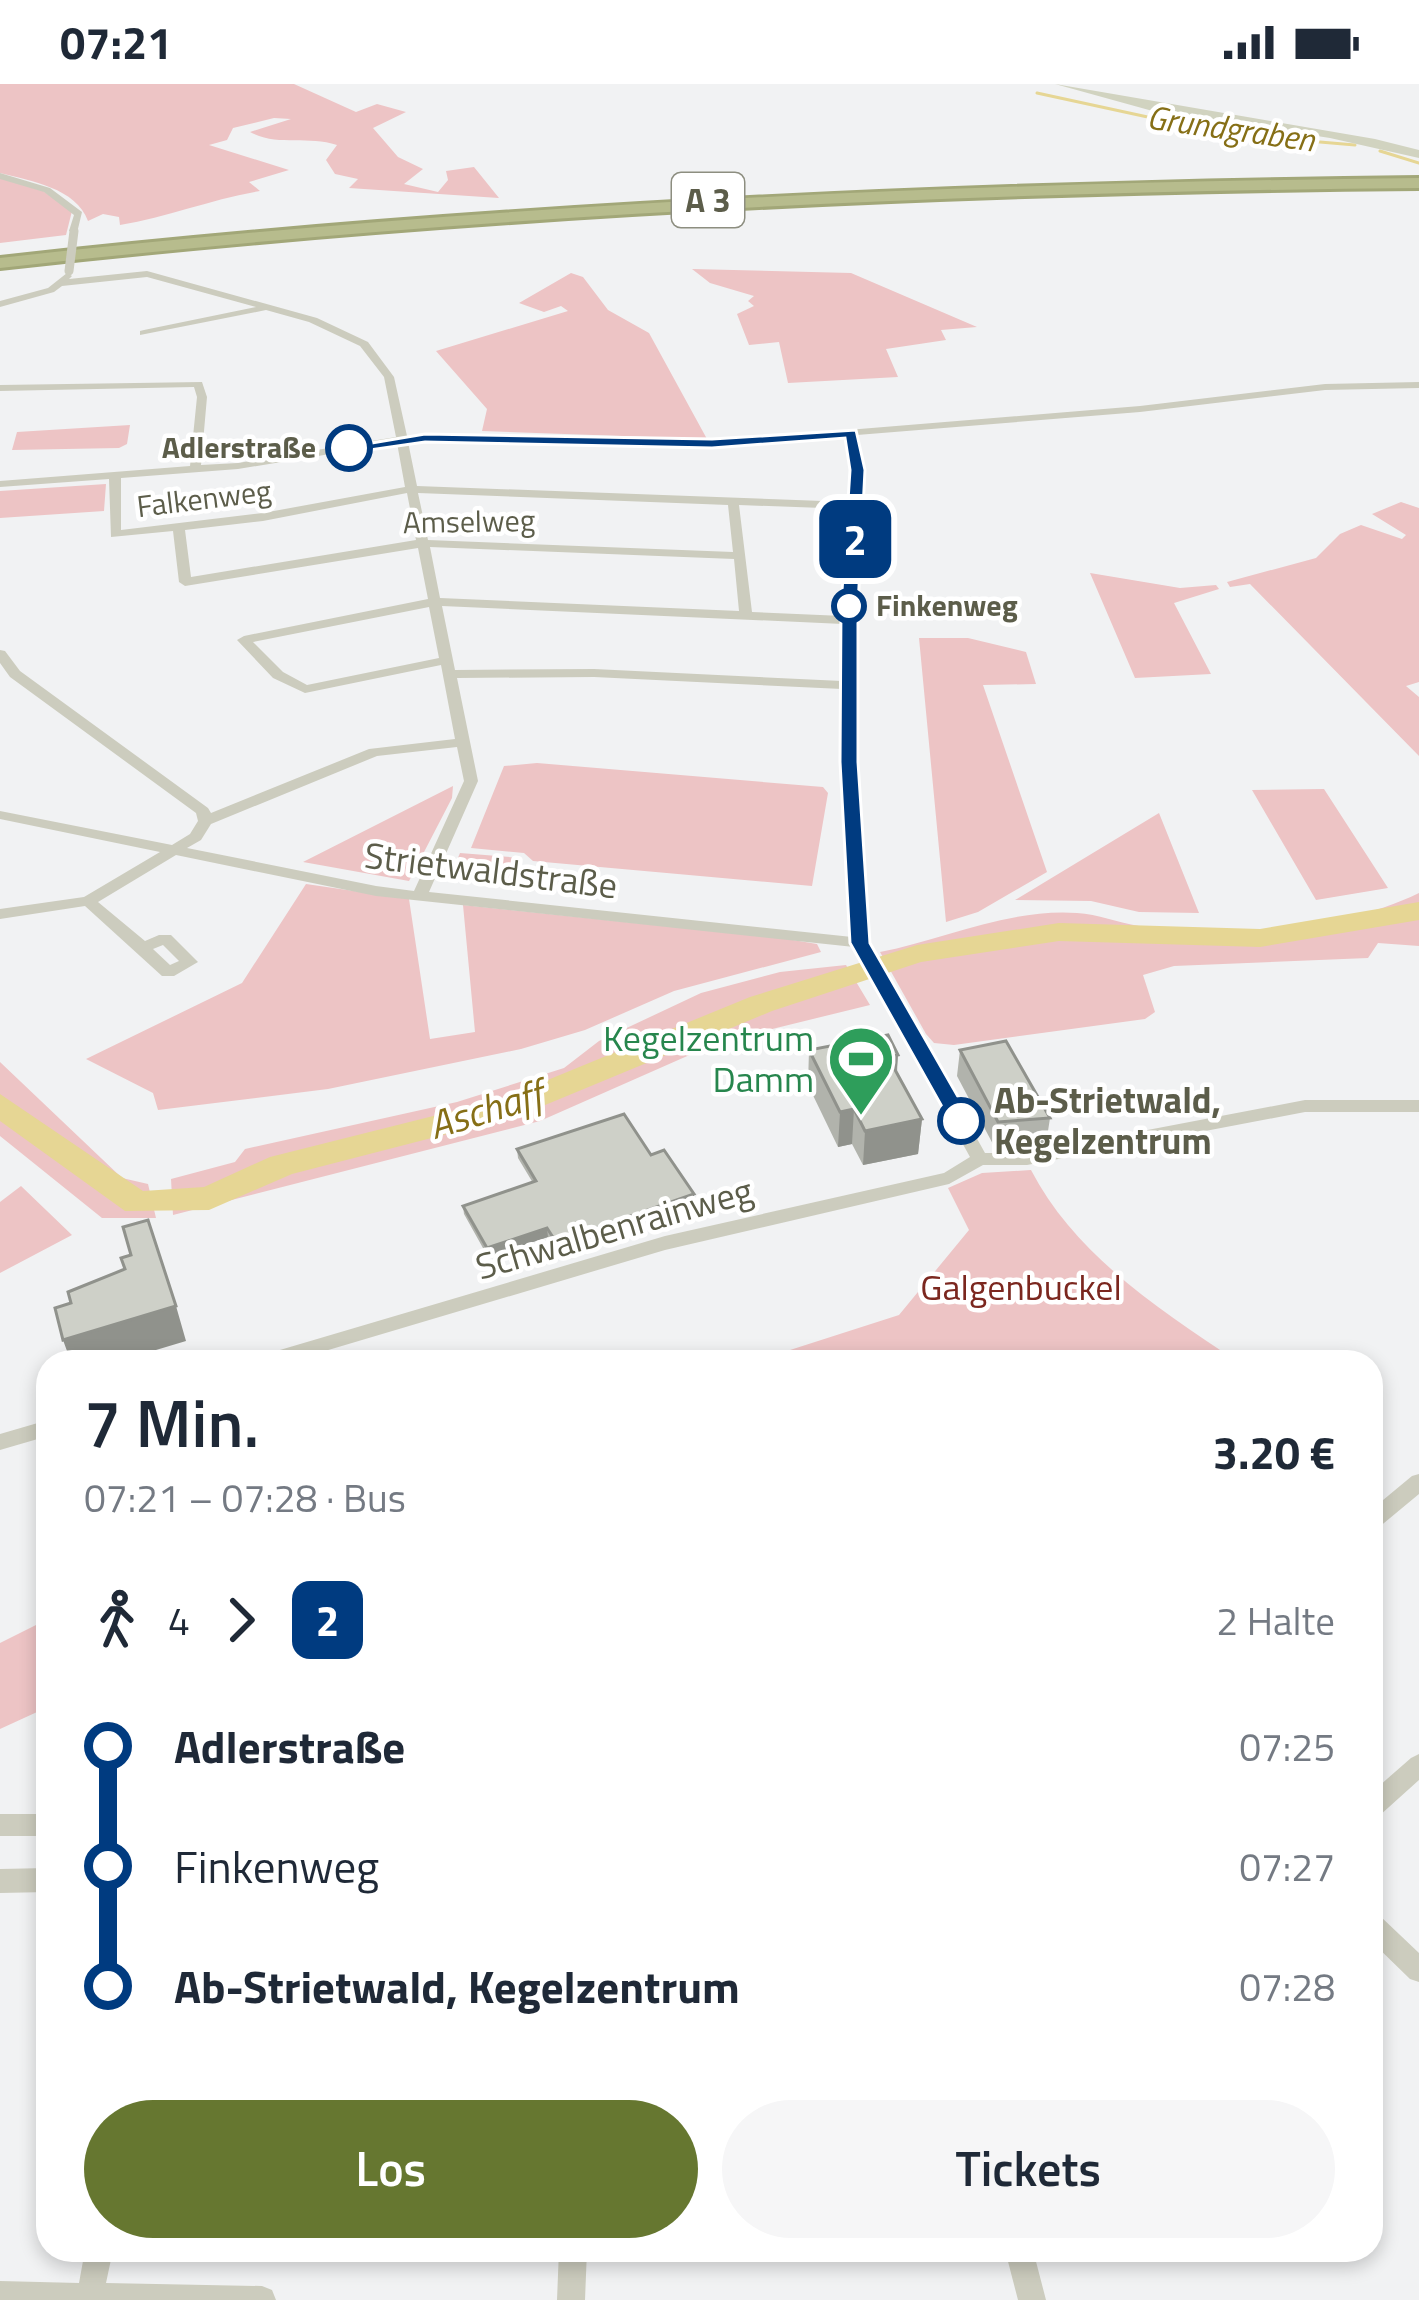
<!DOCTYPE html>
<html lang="de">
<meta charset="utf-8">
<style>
body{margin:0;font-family:"Titillium Web",sans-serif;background:#f6f6f7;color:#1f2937;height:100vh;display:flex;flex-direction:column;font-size:45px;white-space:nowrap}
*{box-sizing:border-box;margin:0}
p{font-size:39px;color:#747a83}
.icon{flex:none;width:66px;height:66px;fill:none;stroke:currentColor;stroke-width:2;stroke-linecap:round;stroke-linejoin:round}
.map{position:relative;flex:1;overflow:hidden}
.drawer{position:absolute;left:36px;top:1266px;width:1347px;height:912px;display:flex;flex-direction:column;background:#fff;border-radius:36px;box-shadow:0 6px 18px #0003}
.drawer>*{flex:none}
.badge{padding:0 24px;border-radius:18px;font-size:42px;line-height:78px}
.map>.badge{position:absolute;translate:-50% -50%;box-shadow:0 0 0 6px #fff}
.legs{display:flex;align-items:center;gap:18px;height:132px;padding:0 48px;font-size:39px}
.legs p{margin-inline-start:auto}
.head{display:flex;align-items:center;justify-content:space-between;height:204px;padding:0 48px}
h1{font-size:66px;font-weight:600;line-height:90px}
.action{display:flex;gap:24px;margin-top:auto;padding:24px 48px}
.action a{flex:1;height:138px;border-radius:72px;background:#667730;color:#fff;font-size:48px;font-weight:600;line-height:138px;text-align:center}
.action a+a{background:#f6f6f7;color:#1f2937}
ul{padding:0 48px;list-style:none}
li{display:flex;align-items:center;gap:42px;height:120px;font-size:45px}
li i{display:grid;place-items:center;width:18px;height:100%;margin:0 15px;background:currentColor}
li i::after{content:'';width:30px;height:30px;margin:-15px;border:9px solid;border-radius:50%;background:#fff}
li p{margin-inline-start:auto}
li:first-child i{background:linear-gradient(#0000 50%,currentColor 0)}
li:last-child i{background:linear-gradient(currentColor 50%,#0000 0)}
.status{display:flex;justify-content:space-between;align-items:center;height:84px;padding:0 60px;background:#fff;direction:ltr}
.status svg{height:33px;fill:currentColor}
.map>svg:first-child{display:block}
</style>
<div class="status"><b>07:21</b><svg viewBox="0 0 49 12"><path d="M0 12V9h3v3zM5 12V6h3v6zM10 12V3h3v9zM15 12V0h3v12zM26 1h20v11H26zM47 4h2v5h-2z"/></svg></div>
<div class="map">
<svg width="1419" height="2216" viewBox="0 0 1419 2216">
<rect width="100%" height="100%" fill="#f1f2f3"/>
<!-- green -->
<path fill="#edc4c5" d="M0,0H294L356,28L377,20L406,28L373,44L398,73L423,85L404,100L438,108L448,96L446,87L474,83L499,114L349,104L358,95L335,90L326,76L337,61C307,51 278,63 250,48L291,35L274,34L233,44L227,56L209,61L289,86L249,98L260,107C212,115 168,133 120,141L119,133L103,130L88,137C76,104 31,97 0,89Z
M0,94L43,107L72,127L66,151L0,159Z
M692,185L851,189L977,243L941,246L946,256L886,265L898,293L788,299L779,258L749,261L737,230L754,222L748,217L754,212L710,199Z
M571,189L583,193L608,226L649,249L707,355L482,347L487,325L436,267L568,227L561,222L544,228L519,219Z
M130,341L127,360L119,364L12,366L17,348Z
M106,400L104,427L0,434V407Z
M1401,418L1419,424V598L1406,602L1419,613V672L1250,500L1230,503L1227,498L1316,474L1340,450L1361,441L1402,455L1406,451L1372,430Z
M1090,489L1180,504L1216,501L1219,505L1174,519L1211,590L1135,594Z
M919,554H968L1026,568L1036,600L983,601L1047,788L978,828L946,838Z
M537,679L823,703L828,709L812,802L533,777L524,769L471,764L504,682Z
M453,702L452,714L409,797L303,778Z
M1324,705L1388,804L1316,816L1252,706Z
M1159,729L1199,829L1139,828L1091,817L1015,816Z
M460,769L521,774L513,796L451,790Z
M306,800L409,815L430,955L475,948L463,821L787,855L817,860L821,868L674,907L585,946L521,965L328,1005L158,1026L153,1009L86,975L242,899Z
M1419,809V862L1378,859L1368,874L1174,882L1143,891L1155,928L1145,935L954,961L934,959L926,950L880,868C943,856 1010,824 1077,829C1098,830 1118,839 1139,842C1229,852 1337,849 1419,809Z
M846,881L870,921L719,958L540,1037L173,1131L171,1095L235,1078L245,1065L457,1018L564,984L599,957L701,909L780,888Z
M0,978L122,1094L148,1100L156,1134H102L0,1052Z
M1031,1086C1075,1171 1160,1226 1238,1278H753L899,1231L969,1146L948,1104L982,1089Z
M21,1102L72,1151L0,1189V1118Z
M48,1535V1623L0,1645V1559Z"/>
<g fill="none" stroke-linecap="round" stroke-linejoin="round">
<!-- stream -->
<path stroke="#e6d694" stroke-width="3" d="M1037,9L1226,50L1355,61
M1380,67L1419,79"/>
<!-- river -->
<path fill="#e6d694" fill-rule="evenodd" d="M1419,818V836L1260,863L1059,857L921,878L772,927L521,1031L292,1090L209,1126L125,1127L0,1037V1010L143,1107L204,1103L270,1073L501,1015L750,913L917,861L1059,839L1260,845Z"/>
<!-- highway casing -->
<g stroke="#a2a778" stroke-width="6">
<path id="highway" d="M1419,94V104C944,108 472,131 0,184V174C472,121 944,99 1419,94Z"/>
</g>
<!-- street -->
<path fill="#ccccbe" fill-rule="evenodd" d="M0,89L50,104L82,128L77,149L69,147L74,131L44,108L0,95Z
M147,187L317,234L368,258L394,293L407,352L712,357L1140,322L1325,300L1419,298V304L1325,306L1140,328L857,351L864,385L855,536L856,678L868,859L985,1069H1027L1305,1016H1419V1028H1305L1027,1081H983L949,1100L665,1166L288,1278H253L256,1273L263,1271L665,1152L944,1089L970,1073L854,863L376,812L176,771L98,818L145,857L159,851H171L198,878L174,892H162L85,822L0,835V825L84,813L160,768L0,735V727L172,761L190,750L198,737L196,729L10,593L0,579V566L5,567L20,587L208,724L211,729L369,665L455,655L441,581L305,609L273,594L237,556L244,552L428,515L418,464L185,502L179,498L173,447L111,453L109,395L0,403V397L190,382L197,313L194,303L0,307V301L202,298L207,313L201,381L238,379L396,353L384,293L360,262L309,238L266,226L140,251V247L144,246L256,223L147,193L62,202L54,208L0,223V217L48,204L67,189L72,192L69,195ZM846,352L852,385L850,418L417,402L408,358L712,363ZM397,359L405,403L263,429L121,446V394L238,385ZM407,409L416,456L191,493L185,446L263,437ZM418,409L728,421L733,468L428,456ZM739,421L850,425L843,532L752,528ZM430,463L734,475L739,527L440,514ZM442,522L843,540L842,597L594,585L455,586ZM429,523L439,574L307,601L283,588L253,558ZM594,593L842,605V678L852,853L429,808L478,697L457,594ZM457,663L464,697L414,807L376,802L187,764L201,756L211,740L377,672ZM163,861L179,877L170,881L153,865Z
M48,1336V1352L0,1366V1350Z
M1419,1390V1410L1378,1444L1371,1447V1426L1412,1392Z
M1419,1670V1696L1379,1732L1371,1735V1709L1411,1674Z
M0,1730H48V1752H0Z
M48,1784V1808L0,1809V1785Z
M1371,1828L1380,1832L1419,1869V1898L1410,1895L1371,1857Z
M85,2166H113L106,2199L262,2202L272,2206L276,2216H0V2197L79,2199Z
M559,2166H587L585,2216H557Z
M1005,2166H1033L1046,2216H1018Z"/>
<!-- secondary -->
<path fill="#d1d3c0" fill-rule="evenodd" d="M1055,0L1375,55L1419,66V74L1330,54L1149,26Z"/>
<!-- highway -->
<use href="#highway" fill="#b7bc8d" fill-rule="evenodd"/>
<!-- street-bridge -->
<path stroke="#ccccbe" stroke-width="9" d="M69,187L74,147"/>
</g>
<!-- wall -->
<path fill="#b1b3ac" d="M809,966L898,971L897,989L922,1035L918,1070L863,1081L852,1060L838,1063L808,1001Z
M960,966L1050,1034L1046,1060L995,1064L957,992Z
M517,1065L651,1071L694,1119L557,1167L548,1153L488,1173L464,1130L463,1122L533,1099L518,1074Z"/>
<!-- shaded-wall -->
<path fill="#90928c" d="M898,971L895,1005L888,973Z
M854,1025L852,1060L838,1063L840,1028Z
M922,1035L918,1070L863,1081L865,1047Z
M694,1110V1119L557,1167L556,1158Z
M547,1144L548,1153L488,1173L487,1164Z
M176,1222L186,1257L116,1278H71L63,1256Z"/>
<!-- building -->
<path fill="#ced0c8" stroke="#90928c" stroke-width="3" d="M888,951L898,971L888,973L922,1035L865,1047L854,1025L840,1028L809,966Z
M1006,957L1050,1034L998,1038L960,966Z
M624,1030L651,1071L664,1066L694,1110L556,1158L547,1144L487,1164L463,1122L536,1097L517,1065Z
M148,1136L176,1222L63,1256L55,1224L71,1219L68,1208L125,1185L121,1174L131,1171L123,1143Z"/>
<!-- line-1 -->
<path fill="#003b80" stroke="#fff" stroke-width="3" d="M856,346L865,386L858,522V678L870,859L972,1037L961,1045L950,1037L850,859L840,678L841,522L850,386L845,354L712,364L425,358L349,369L342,364L425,350L712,355Z"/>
<!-- icons -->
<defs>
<g id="stadium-pin" transform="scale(3.45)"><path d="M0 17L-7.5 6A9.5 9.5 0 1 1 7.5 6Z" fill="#2e9e5b" stroke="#fff"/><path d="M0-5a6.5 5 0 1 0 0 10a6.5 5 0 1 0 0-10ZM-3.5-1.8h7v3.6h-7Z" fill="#fff"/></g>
</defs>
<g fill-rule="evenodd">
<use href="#stadium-pin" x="861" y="975"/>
</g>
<!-- markers -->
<g fill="#fff" stroke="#003b80" stroke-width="6">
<circle cx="349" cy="364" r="21"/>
<circle cx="849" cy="522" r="15"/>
<circle cx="961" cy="1037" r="21"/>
</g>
<g text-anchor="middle" stroke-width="9" stroke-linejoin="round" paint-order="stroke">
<!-- far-stop labels -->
<g font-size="30" font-weight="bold" fill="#5c5d4a" stroke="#fff" text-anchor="end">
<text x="316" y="374">Adlerstraße</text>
<text x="876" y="532" text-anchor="start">Finkenweg</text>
</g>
<!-- far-street labels -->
<g font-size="30" fill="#5c5d4a" stroke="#fff">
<text transform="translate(204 415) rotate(-7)" y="10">Falkenweg</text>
<text transform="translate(469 438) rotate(-1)" y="10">Amselweg</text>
</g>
<!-- far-water labels -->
<g font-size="33" font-style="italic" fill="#866f16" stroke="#fff">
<text transform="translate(1231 44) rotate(8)" y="12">Grundgraben</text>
</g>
<!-- shield labels -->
<rect fill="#fff" stroke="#8d8e80" stroke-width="3" x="672" y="89" width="72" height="54" rx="9"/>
<g font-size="33" font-weight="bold" fill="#5c5d4a">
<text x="708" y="128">A 3</text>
</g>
<!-- street labels -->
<g font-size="36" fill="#5c5d4a" stroke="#fff">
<text transform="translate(491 786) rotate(7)" y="13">Strietwaldstraße</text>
<text transform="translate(614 1144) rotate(-16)" y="13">Schwalbenrainweg</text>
</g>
<!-- leisure labels -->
<g font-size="36" fill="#27864d" stroke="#fff" text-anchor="end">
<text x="814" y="967">Kegelzentrum<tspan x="814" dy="41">Damm</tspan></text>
</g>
<!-- stop labels -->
<g font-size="36" font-weight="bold" fill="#5c5d4a" stroke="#fff" text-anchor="start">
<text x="994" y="1029">Ab-Strietwald,<tspan x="994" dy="41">Kegelzentrum</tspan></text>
</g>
<!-- park labels -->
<g font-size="36" fill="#7b271f" stroke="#fff">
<text x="1021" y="1216">Galgenbuckel</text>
</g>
<!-- water labels -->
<g font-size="39" font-style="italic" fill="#866f16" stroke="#fff">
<text transform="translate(486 1025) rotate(-17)" y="14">Aschaff</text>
</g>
</g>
</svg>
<b class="badge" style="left:855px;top:455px;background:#003b80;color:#fff">2</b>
<section class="drawer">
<div class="head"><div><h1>7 Min.</h1><p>07:21 – 07:28 · Bus</p></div><b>3.20 €</b></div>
<div class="legs"><svg class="icon" aria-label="walk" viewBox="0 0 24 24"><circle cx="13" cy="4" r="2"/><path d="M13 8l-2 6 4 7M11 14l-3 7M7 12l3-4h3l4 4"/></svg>4<svg class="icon" aria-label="forward" viewBox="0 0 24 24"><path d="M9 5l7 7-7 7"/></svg><b class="badge" style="background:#003b80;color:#fff">2</b><p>2 Halte</p></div>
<ul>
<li><i style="color:#003b80"></i><b>Adlerstraße</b><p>07:25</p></li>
<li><i style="color:#003b80"></i><span>Finkenweg</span><p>07:27</p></li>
<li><i style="color:#003b80"></i><b>Ab-Strietwald, Kegelzentrum</b><p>07:28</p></li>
</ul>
<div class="action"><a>Los</a><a>Tickets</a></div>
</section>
</div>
